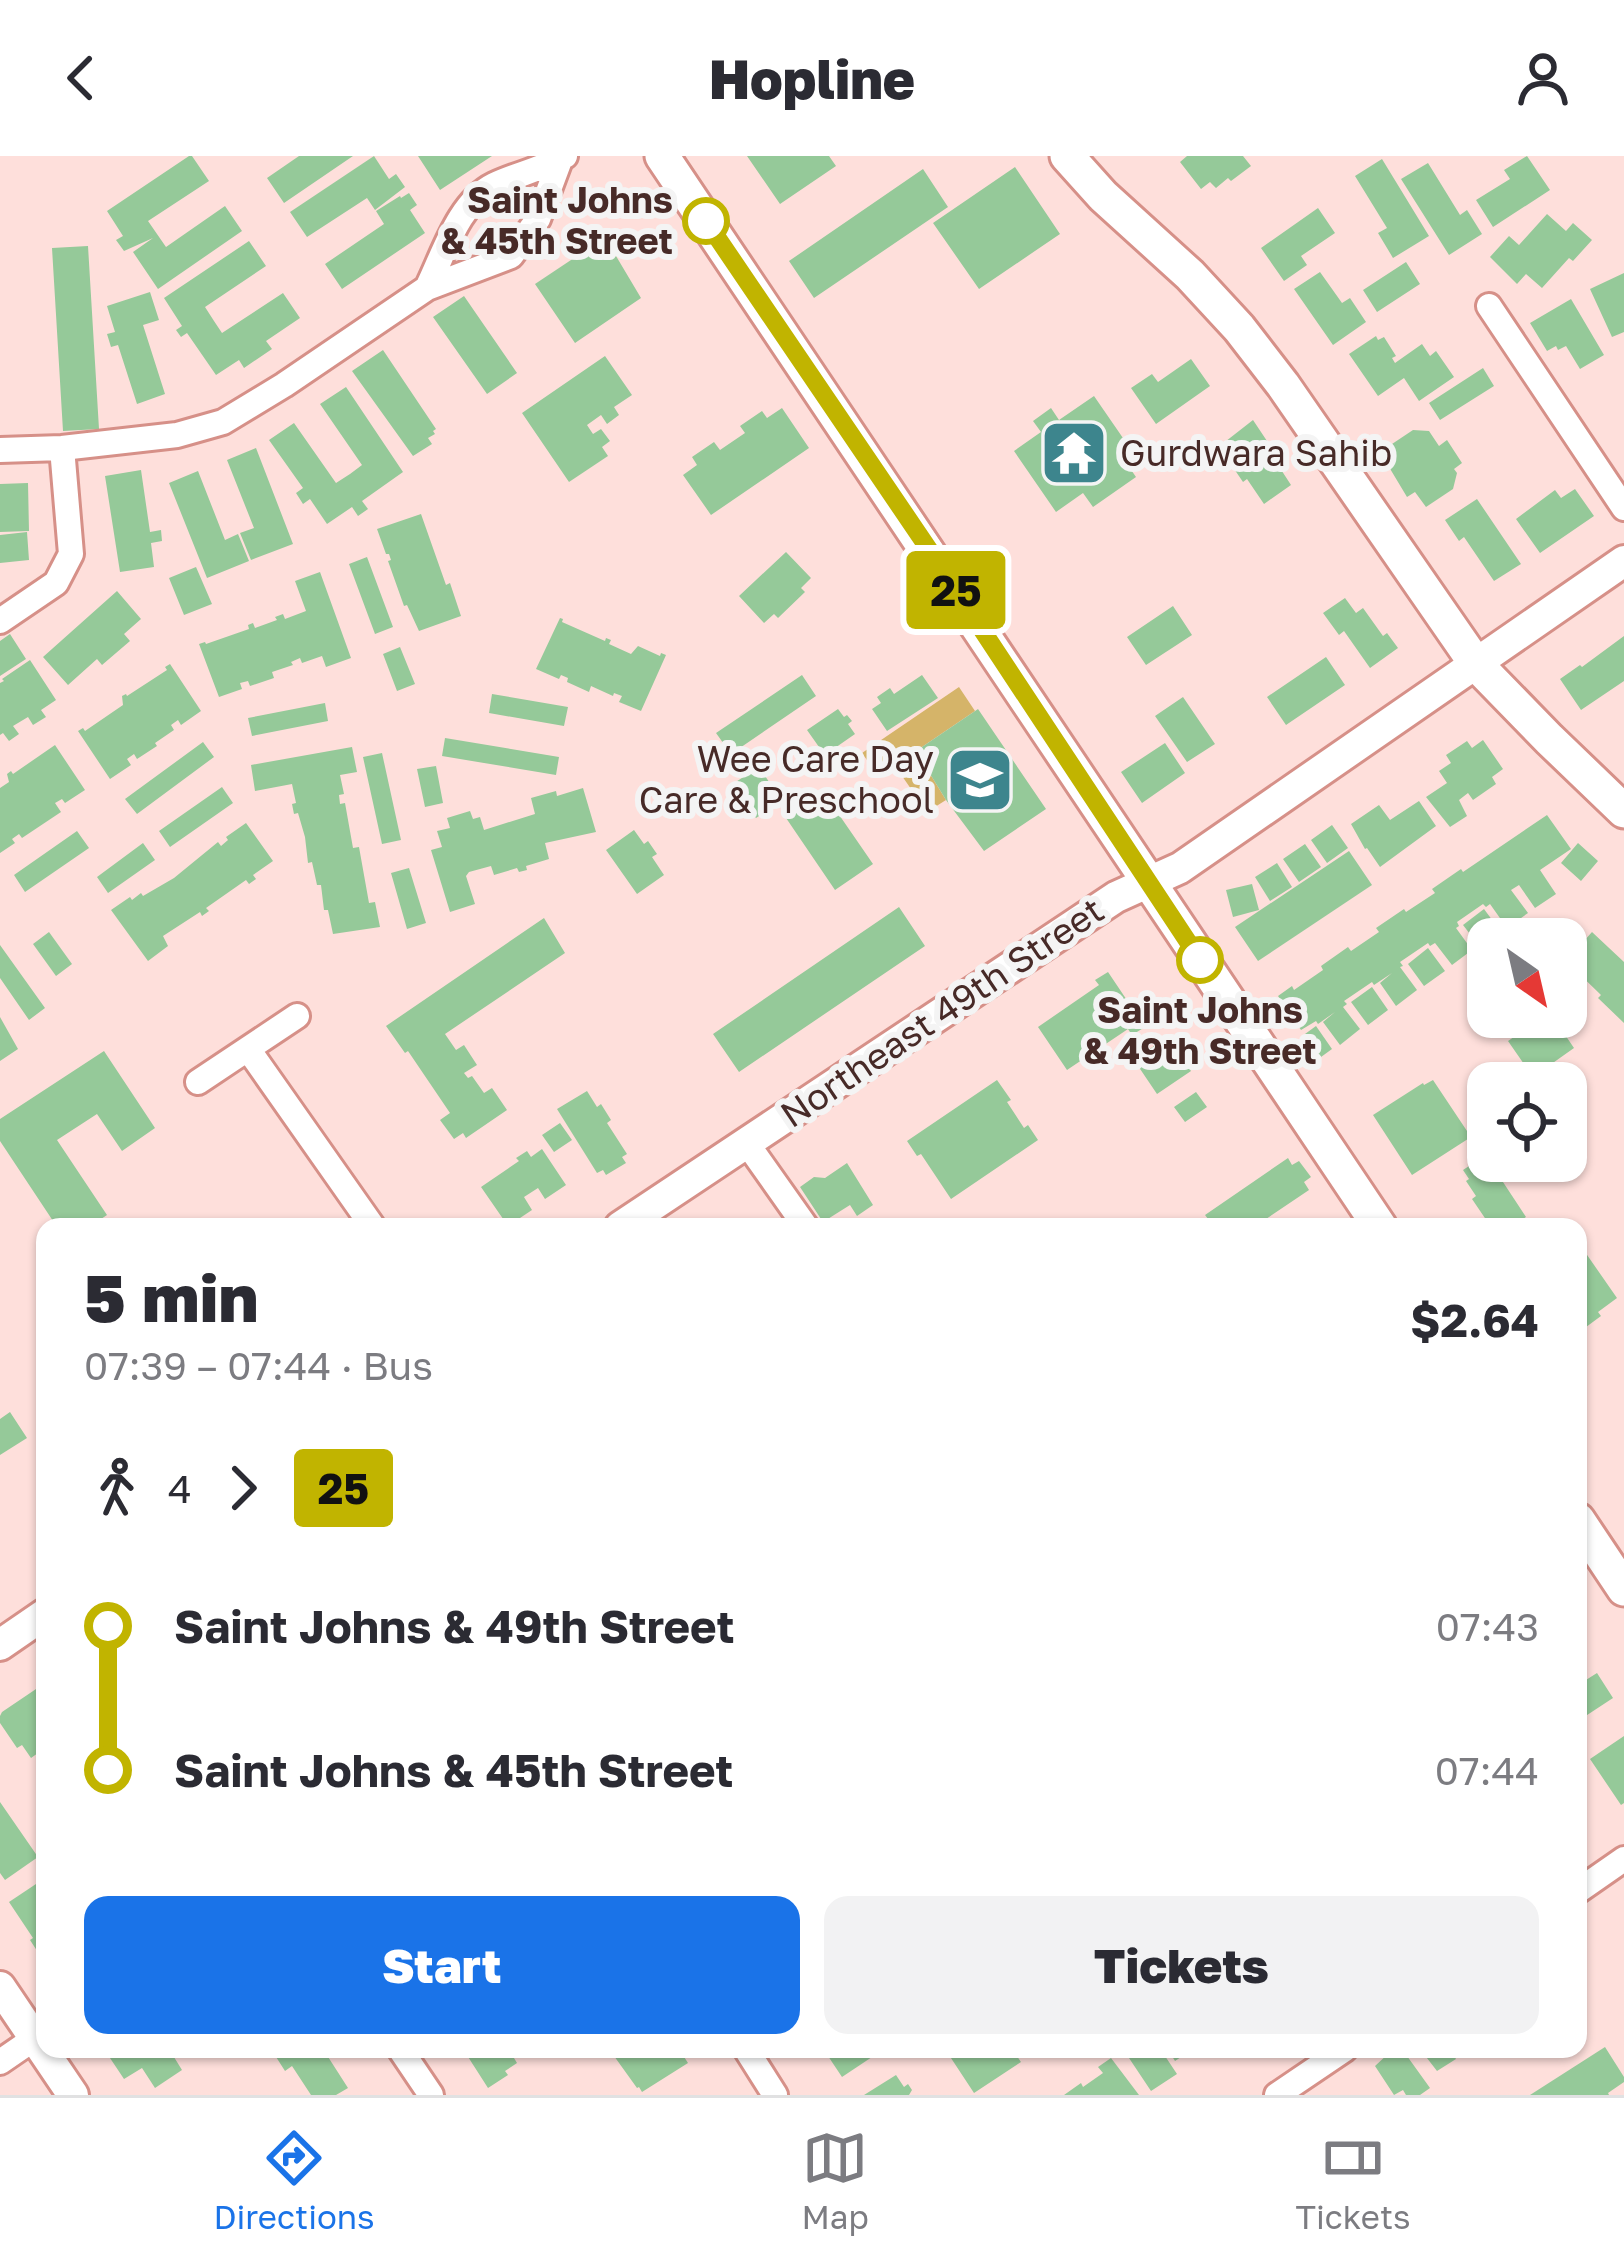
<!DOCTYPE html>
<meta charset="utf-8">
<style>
body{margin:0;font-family:"Golos Text",sans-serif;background:#f2f2f3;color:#2b2b33;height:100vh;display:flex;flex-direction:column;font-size:45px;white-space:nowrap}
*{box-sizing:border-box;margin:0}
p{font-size:39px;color:#7c7c81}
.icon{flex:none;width:66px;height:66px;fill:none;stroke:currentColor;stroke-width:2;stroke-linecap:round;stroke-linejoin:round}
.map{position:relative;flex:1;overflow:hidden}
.panel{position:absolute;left:36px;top:1062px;width:1551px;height:840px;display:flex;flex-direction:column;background:#fff;border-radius:24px;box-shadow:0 3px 9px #0004}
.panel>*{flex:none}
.badge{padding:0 24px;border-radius:9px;font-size:42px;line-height:78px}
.needle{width:78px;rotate:146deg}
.buttons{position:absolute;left:1467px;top:762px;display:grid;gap:24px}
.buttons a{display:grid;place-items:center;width:120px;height:120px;border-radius:24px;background:#fff;box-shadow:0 3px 9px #0004;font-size:60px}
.map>.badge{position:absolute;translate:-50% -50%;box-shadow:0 0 0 6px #fff}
.legs{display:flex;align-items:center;gap:18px;height:132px;padding:0 48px;font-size:39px}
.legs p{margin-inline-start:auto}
.summary{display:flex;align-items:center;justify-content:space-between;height:204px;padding:0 48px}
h1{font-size:66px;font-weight:800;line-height:90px}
.button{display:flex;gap:24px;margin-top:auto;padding:24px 48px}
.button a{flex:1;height:138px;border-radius:24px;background:#1a73e8;color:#fff;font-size:48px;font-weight:800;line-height:138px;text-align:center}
.button a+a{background:#f2f2f3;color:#2b2b33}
ul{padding:0 48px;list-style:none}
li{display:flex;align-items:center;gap:42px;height:144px;font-size:45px}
li i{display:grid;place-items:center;width:18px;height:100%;margin:0 15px;background:currentColor}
li i::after{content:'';width:30px;height:30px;margin:-15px;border:9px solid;border-radius:50%;background:#fff}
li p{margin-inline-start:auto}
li:first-child i{background:linear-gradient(#0000 50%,currentColor 0)}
li:last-child i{background:linear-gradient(currentColor 50%,#0000 0)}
header{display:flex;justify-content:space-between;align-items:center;height:156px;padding:0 48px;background:#fff;font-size:54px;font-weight:800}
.menu{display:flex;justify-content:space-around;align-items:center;height:168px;border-top:3px solid #e1e1e2;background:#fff;font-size:33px;color:#7c7c81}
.menu a{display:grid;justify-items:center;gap:6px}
.menu .active{color:#1a73e8}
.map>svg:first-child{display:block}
</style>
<header><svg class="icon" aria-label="back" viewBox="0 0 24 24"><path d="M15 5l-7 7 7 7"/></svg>Hopline<svg class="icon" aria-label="person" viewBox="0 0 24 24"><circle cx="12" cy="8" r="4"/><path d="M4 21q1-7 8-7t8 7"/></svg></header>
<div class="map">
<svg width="1624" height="1939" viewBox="0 0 1624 1939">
<rect width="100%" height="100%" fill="#fedfdb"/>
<!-- green -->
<path fill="#d5b469" d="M959,531L975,555L916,595L946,644L927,656L893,607L876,617L862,597Z"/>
<!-- building -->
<path fill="#95c999" d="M189,0H192L209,25L148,65L166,91L225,50L242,75L158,133L133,96L153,82L124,95L116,84L123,80L107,55Z
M299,0H353L284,47L267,22Z
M374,0L389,23L396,18L405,31L375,54L367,42L307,81L290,56Z
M418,0H492L440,34Z
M747,0H829L836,10L780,48Z
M1187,0H1243L1251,10L1231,25L1228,22L1216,32L1210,26L1201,33L1180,6Z
M1527,0L1550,34L1493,71L1476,44L1510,23L1504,14Z
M1382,3L1429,80L1393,102L1378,77L1387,72L1355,20Z
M1428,7L1460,59L1467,54L1482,78L1449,99L1401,23Z
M1015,11L1060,78L979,133L933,67Z
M923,13L948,51L814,142L789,105Z
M409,37L417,49L410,54L425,77L342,133L325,108L384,68L376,55L400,40L401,42Z
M1318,52L1335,77L1301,100L1307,109L1284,125L1261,92Z
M1547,58L1566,75L1573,67L1592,84L1573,105L1569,102L1542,132L1526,118L1517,128L1490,101L1509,80L1519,89Z
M601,84L613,102L616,100L641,142L575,187L535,128Z
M249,85L266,110L205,151L214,165L222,177L283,137L300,162L266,185L272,193L244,212L239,204L216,219L187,177L181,181L176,174L182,170L164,142Z
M88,90L99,273L63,275L52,92Z
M1406,106L1420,128L1377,156L1363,134Z
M1320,116L1342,147L1350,142L1366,166L1333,189L1294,133Z
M1624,117V176L1612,181L1590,133Z
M150,136L159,164L143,169L165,238L137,248L118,189L111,191L107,178L115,176L107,150Z
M464,140L517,217L487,238L433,161Z
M1571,143L1604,199L1580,213L1566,190L1558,194L1556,190L1547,195L1530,167Z
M1376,180L1378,184L1384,181L1396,200L1392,202L1395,207L1422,188L1430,200L1436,195L1454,221L1419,245L1404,222L1378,240L1349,198Z
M383,194L436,273L433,275L435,278L428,282L432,288L413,300L352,215Z
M605,200L632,239L614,251L619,259L607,268L601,259L587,269L593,278L601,273L610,285L602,291L608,300L569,326L522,257Z
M1191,203L1210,230L1156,268L1131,232L1152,218L1158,226Z
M1483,212L1494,230L1440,264L1429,247Z
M346,231L403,316L362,345L368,353L358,360L352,351L327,368L310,343L303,348L296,337L303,332L269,284L294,267L336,327L350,318L362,309L320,248Z
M1094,240L1134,298L1125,305L1136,321L1093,351L1083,337L1056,356L1014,295L1041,276L1033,265L1051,252L1059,264Z
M782,252L809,292L711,359L683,319L697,309L692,301L714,286L720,294L745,277L740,270L762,255L767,262Z
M1253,264L1281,306L1278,309L1291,329L1264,348L1247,323L1243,326L1226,301L1228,300L1221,289Z
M1413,274L1429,275L1439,290L1447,284L1462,307L1454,313L1457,317L1453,333L1426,351L1415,336L1407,341L1380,296Z
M256,292L293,388L251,404L240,377L254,372L227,304Z
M141,314L150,376L161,374L162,385L151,387L154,411L120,416L105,320Z
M198,315L225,384L238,378L249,405L207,422L169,327Z
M28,327L29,375L0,376V328Z
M1575,333L1594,360L1540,397L1516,363L1555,334L1561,342Z
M1477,343L1521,408L1494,425L1464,381L1459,385L1445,364Z
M421,358L446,429L450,427L461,460L419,475L407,449L404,450L388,405L391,404L389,398H386L377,373Z
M27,376L29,404L0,407V379Z
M786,396L811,422L801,432L805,436L778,462L774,458L764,467L739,440Z
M367,401L393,471L375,478L349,408Z
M196,411L212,448L184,459L169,422Z
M320,416L351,502L326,511L322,500L302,507L300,502L291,506L293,509L272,516L274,522L250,530L248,525L240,527L242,533L219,541L199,488L205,486L206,488L249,473L248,469L253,467L255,472L277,464L275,461L283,458L285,463L306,455L295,425Z
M117,435L141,463L124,478L130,485L102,509L97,503L68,529L43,501Z
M1345,442L1356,457L1363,452L1383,480L1387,477L1398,492L1370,512L1344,475L1339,479L1323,457Z
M1173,450L1192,479L1146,509L1127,481Z
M560,462L563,463L562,466L605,485L606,482L611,484L609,488L631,498L638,490L660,500L661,497L666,499L641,555L619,546L622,540L614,537L613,540L591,530L589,536L567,526L568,522L561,519L559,523L536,513Z
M10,478L26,503L0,520V485Z
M1624,480V525L1581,554L1560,523L1580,509L1582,511Z
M400,491L415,528L397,535L383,498Z
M1326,501L1345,529L1286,569L1267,541Z
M30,504L56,544L41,554L46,561L33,569L28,561L13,570L19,578L9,585L3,577L0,579V527L4,525L2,523Z
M170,508L201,555L181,569L178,564L171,569L174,574L155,587L157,590L137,603L134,598L127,603L131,609L110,623L78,575L83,572L85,575L123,549L122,540L126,538L127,540L167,514L165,511Z
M802,519L816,540L731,598L716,577Z
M922,519L938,542L887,575L872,553L881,547L877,541L890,532L894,538Z
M492,538L568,551L564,570L489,557Z
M1183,541L1215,588L1187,606L1155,560Z
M325,547L328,565L252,580L248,562Z
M838,553L844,561L847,559L852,565L848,568L855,578L822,601L816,593L819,591L807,574Z
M978,553L1046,653L984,695L946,644L916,595Z
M445,582L559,601L556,619L442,600Z
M1483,584L1503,613L1492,621L1496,628L1473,644L1468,637L1459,644L1467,660L1450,671L1426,641L1447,627L1439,615L1451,607L1446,599L1467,585L1472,592Z
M203,586L214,601L137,658L125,643Z
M1165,587L1185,617L1142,647L1121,616Z
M55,589L85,634L65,647L62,643L55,647L61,656L22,682L19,678L12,683L15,687L0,697V632L9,626L7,618L11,615L13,618Z
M352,591L357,616L340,619L344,638L339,639L340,648L345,647L353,692L359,691L369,747L375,746L380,771L333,778L328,754H324L321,729H317L312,706L308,707L305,681L298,657L294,658L292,648L296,647L292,628L255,635L251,609Z
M382,597L401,684L382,688L363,601Z
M436,610L443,647L425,651L417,613Z
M759,611L782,645L756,662L743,646L736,651L730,642L737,638L731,629Z
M222,631L233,647L170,691L159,675Z
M583,632L596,676L545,687L549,703L526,710L527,714L519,716L517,712L494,719L491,710L469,716L466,720L475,748L450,756L431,694L442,691L437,675L450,672L447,662L470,655L473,663L480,661L484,674L535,658L531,642L556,635L557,640Z
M822,634L873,708L835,734L784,659Z
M1419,645L1436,670L1380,711L1367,692L1365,693L1351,668L1379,649L1390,664Z
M1547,659L1571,693L1540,714L1556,738L1535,752L1519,729L1511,734L1528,757L1507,772L1490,748L1486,751L1483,748L1457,766L1459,770L1456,772L1472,794L1452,809L1435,787L1430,790L1428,787L1400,806L1403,810L1400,811L1417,834L1396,850L1380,827L1392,817L1374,829L1372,826L1344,845L1347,848L1343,851L1360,873L1340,889L1323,866L1335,856L1318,868L1316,865L1301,874L1278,840L1292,830L1294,834L1323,814L1321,810L1348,791L1351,795L1379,776L1376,772L1404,753L1406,756L1435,737L1432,733L1461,713L1463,716Z
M246,667L273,705L253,719L256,723L249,728L246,724L206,752L209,755L202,760L200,756L163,780L168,790L148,805L111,754L130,741L132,744L141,737L143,740L174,722L218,686L221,690L228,684L226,681Z
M1332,669L1348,692L1327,707L1311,684Z
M634,674L644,688L648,685L657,698L652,701L664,719L637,738L606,694Z
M77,675L89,692L25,736L14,719Z
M143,687L155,704L108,737L97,721Z
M1578,687L1598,705L1581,725L1561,707Z
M1305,688L1321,711L1299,726L1283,703Z
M1349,695L1372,729L1258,805L1235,771Z
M1277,707L1292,731L1270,745L1255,721Z
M409,712L426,767L407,773L391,717Z
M1252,728L1259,754L1233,761L1226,734Z
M899,751L925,790L739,916L713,878Z
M1484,753L1501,776L1488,783L1480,791L1463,769Z
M544,762L565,797L445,878L456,894L464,889L477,909L464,917L468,922L472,920L484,937L492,932L507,954L466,982L463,977L454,983L440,964L450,957L408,895L405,897L386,870Z
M49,776L72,808L56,820L33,788Z
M1592,776L1624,806V867L1598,842L1601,839L1566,805Z
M0,789L45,852L29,864L0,822Z
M1428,792L1445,815L1424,830L1408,808Z
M1108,816L1145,871L1132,879L1128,873L1067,914L1038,871L1099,829L1095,824Z
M1372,831L1388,854L1368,869L1351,846Z
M0,861L18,893L0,905Z
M1543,861H1553L1574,892L1533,921L1508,885Z
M1316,870L1332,893L1321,901L1305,878Z
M1167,881L1191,915L1157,938L1134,904Z
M104,895L155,972L122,995L97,958L57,984L107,1059L89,1071H57L0,985V963Z
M997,924L1011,944L1007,946L1024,972L1028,969L1038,984L951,1043L921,998L917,1000L907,985Z
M1433,924L1471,981L1412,1019L1373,959L1423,927L1424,929Z
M587,935L597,951L601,948L611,964L607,967L627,998L622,1001L626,1007L606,1019L603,1014L597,1017L557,953Z
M1196,936L1207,951L1185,966L1174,951Z
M560,967L572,984L554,996L542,979Z
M542,993L566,1029L545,1043L538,1032L524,1041L532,1054L508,1070L481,1031L519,1005L516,1002L527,995L531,1001Z
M1288,1002L1292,1009L1299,1005L1311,1021L1304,1026L1309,1034L1254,1071H1214L1205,1059Z
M1481,1002L1487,1011L1500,1005H1513L1518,1012L1501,1023L1526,1061L1511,1071H1491L1472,1043L1476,1040L1466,1025L1469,1023L1463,1014Z
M847,1007L873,1049L857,1060L850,1049L823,1066L800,1031L814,1021L825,1022Z
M1585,1096L1617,1142L1598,1156L1601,1160L1582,1174L1578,1168V1101Z
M10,1256L27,1282L0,1299V1263Z
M1597,1517L1613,1542L1578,1565V1529Z
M39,1531L42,1534L45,1532V1592L31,1602L22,1589L17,1592L0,1567V1560L2,1556Z
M1624,1580V1647L1621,1649L1590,1603Z
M0,1646L38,1701L5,1724L0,1717Z
M45,1722V1807L30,1784L33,1782L9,1746Z
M1605,1891L1624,1921V1926L1608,1937L1609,1939H1530Z
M117,1893H169L182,1914L155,1932L142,1912L124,1923L108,1899Z
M271,1893H323L348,1932L336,1939H311L292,1910L285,1915Z
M463,1893H517L511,1897L517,1907L505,1915L508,1919L488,1932Z
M609,1893H679L688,1907L642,1936L639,1931L637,1932Z
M834,1893H884L842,1921L826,1897Z
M959,1893H1012L1021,1906L974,1937L949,1899Z
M1123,1893H1193L1175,1905L1170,1897L1165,1900L1177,1918L1151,1935Z
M1402,1893L1430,1932L1420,1939H1406L1403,1934L1394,1939L1375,1910L1389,1897L1392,1900Z
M1420,1893H1450L1456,1903L1437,1915Z
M1111,1902L1139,1939H1064L1081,1927L1083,1931L1103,1917L1098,1911Z
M896,1919L904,1931L908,1928L912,1934L909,1939H864Z"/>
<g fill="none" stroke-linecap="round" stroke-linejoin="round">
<!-- minor casing -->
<g stroke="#d69088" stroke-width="30">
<path id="minor" d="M427,132C444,98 458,47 494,29C517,18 543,13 565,0
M1489,150L1624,352
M0,294L62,292L177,279L223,266L284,229L427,132L511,100L538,63L560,4
M0,465L56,427L71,398L62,292
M248,893L373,1071
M198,926L297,860
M746,986L806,1071
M1578,1735L1624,1703
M400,1893L431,1939
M746,1893L775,1939
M0,1906L35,1882
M1277,1939L1345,1893"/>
</g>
<!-- tertiary casing -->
<g stroke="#d69088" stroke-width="36">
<path id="tertiary" d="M620,1071L1116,741L1180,712L1624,405
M0,1489L45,1458
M0,1831L73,1939"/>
</g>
<!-- secondary casing -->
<g stroke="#d69088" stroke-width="39">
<path id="secondary" d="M662,0C904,356 1140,715 1380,1071
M1067,0L1103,40L1190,119L1239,172L1283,229L1476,508L1549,583L1624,655
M1578,1364L1624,1433"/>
</g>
<!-- minor -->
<use href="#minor" stroke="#fff" stroke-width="24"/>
<!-- tertiary -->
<use href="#tertiary" stroke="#fff" stroke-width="30"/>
<!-- secondary -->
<use href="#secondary" stroke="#fff" stroke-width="33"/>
</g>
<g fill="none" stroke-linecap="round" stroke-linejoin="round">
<!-- line-1 casing -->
<g stroke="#fff" stroke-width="27">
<path id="line-1" d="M706,65L930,395L1200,804"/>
</g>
<!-- line-1 -->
<use href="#line-1" stroke="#c1b400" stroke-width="18"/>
</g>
<!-- icons -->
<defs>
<g id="temple-square" transform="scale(3.45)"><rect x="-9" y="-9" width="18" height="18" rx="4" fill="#3d858d" stroke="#f4f4f4"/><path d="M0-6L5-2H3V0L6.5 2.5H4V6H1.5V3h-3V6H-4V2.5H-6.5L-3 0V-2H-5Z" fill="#fff"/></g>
<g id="school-square" transform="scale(3.45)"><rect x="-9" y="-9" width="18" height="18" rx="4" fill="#3d858d" stroke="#f4f4f4"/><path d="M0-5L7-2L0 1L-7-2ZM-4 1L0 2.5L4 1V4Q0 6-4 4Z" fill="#fff"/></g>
</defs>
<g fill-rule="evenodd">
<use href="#temple-square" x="1074" y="297"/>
<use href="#school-square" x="980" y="624"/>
</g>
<!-- markers -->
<g fill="#fff" stroke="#c1b400" stroke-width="6">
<circle cx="706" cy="65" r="21"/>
<circle cx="1200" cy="804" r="21"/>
</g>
<g text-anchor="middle" stroke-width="12" stroke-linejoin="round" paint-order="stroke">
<!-- stop labels -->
<g font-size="36" font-weight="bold" fill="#472a27" stroke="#f4f4f4" text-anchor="end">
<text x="673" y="57">Saint Johns<tspan x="673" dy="41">&amp; 45th Street</tspan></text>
<text x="1200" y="867" text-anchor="middle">Saint Johns<tspan x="1200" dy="41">&amp; 49th Street</tspan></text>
</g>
<!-- poi labels -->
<g font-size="36" fill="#472a27" stroke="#f4f4f4" text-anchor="start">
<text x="1120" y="310">Gurdwara Sahib</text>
<text x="934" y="616" text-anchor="end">Wee Care Day<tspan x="934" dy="41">Care &amp; Preschool</tspan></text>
</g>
<!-- street labels -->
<g font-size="36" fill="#472a27" stroke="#f4f4f4">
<text transform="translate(942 856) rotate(-34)" y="13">Northeast 49th Street</text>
</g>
</g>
</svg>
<div class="buttons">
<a><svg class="needle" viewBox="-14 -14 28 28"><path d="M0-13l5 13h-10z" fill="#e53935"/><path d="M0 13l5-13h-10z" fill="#7c7c81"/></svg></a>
<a><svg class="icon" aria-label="locate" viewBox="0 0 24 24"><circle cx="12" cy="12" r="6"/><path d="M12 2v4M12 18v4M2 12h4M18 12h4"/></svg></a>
</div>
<b class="badge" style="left:956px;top:434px;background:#c1b400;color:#111">25</b>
<section class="panel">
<div class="summary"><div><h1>5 min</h1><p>07:39 – 07:44 · Bus</p></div><b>$2.64</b></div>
<div class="legs"><svg class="icon" aria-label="walk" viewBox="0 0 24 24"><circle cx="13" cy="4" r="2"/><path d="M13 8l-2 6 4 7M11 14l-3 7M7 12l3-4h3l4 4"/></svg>4<svg class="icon" aria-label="forward" viewBox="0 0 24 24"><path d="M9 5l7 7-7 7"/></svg><b class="badge" style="background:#c1b400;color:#111">25</b></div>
<ul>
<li><i style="color:#c1b400"></i><b>Saint Johns &amp; 49th Street</b><p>07:43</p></li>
<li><i style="color:#c1b400"></i><b>Saint Johns &amp; 45th Street</b><p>07:44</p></li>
</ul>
<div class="button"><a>Start</a><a>Tickets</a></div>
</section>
</div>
<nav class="menu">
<a class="active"><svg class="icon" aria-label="directions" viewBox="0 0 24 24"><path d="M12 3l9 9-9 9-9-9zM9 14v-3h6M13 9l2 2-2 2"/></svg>Directions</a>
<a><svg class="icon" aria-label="map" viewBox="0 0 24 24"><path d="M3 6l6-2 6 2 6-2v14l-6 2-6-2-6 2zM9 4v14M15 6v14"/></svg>Map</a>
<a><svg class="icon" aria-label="tickets" viewBox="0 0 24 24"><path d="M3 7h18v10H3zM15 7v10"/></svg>Tickets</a>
</nav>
